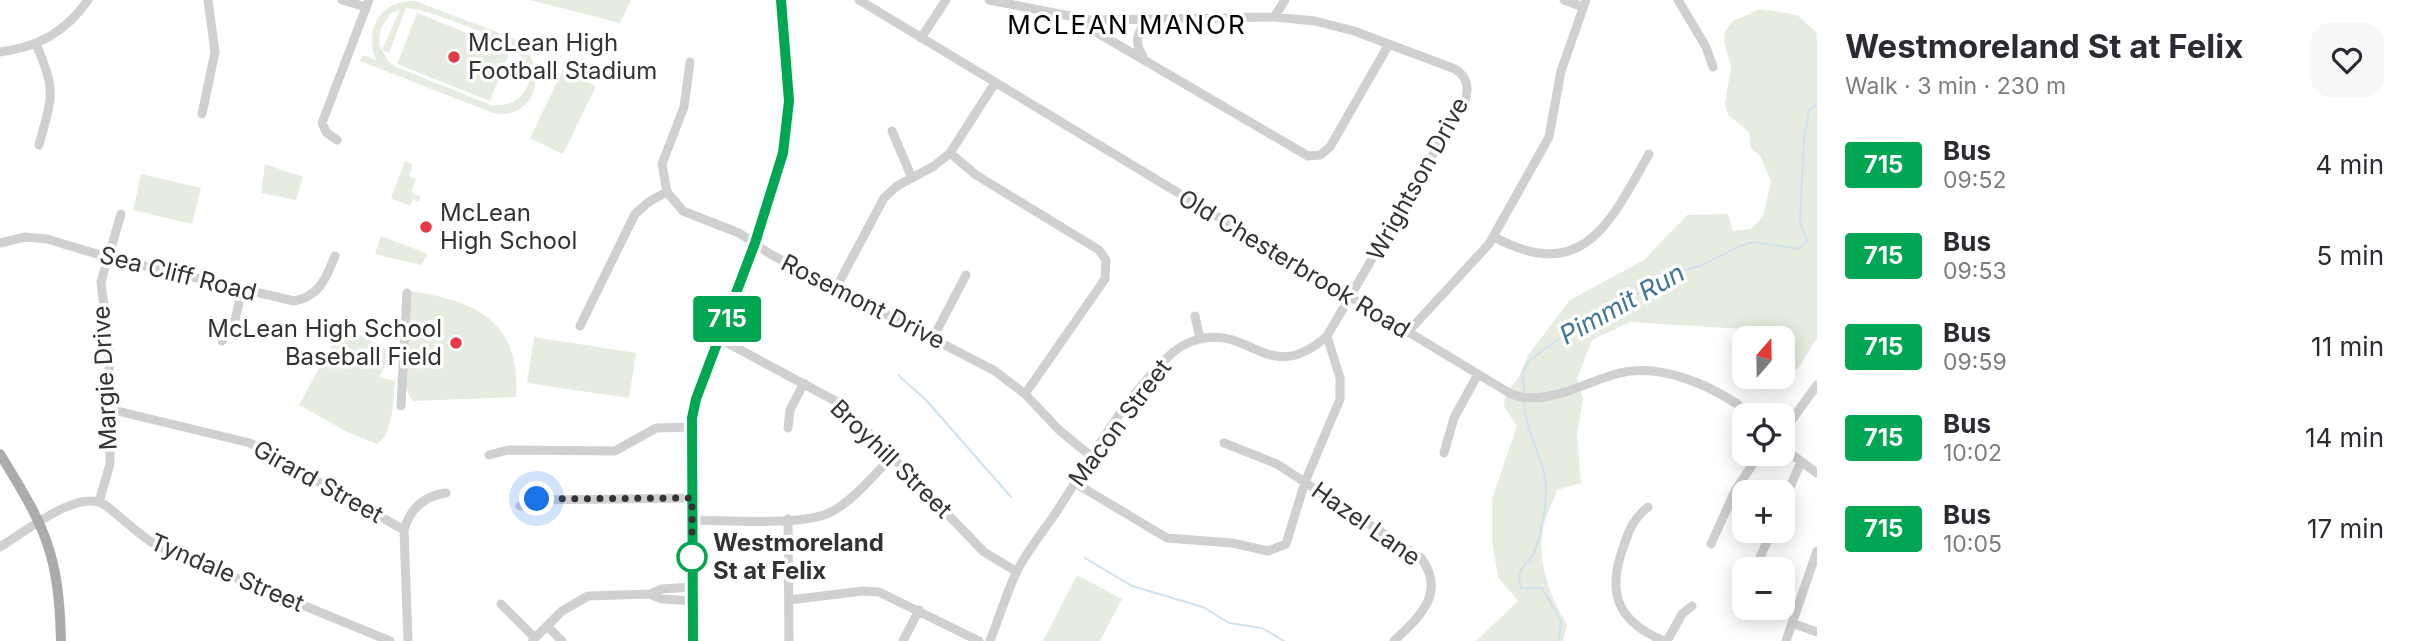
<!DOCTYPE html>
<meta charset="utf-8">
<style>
body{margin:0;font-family:Inter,sans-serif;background:#f7f7f7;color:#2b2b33;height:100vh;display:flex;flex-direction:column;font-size:26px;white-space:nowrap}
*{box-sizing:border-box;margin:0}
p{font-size:23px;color:#7c7c81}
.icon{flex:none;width:38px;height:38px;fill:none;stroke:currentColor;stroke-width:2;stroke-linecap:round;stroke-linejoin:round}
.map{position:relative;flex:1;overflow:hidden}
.side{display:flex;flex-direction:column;background:#fff;width:595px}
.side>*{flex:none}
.badge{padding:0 14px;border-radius:5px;font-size:24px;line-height:46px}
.needle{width:46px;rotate:20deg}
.fabs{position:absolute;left:1732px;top:326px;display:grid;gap:14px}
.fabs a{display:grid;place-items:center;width:63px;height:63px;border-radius:14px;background:#fff;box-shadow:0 4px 18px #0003;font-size:35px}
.you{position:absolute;width:35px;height:35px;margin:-18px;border:5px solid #fff;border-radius:50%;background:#1a73e8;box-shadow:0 0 0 10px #1a73e833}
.map>.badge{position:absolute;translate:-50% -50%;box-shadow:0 0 0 4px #fff}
.round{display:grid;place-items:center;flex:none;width:74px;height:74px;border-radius:21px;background:#f7f7f7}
.overview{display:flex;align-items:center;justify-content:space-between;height:119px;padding:0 28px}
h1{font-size:33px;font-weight:700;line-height:52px}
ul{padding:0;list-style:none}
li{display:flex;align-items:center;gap:21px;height:91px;padding:0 28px}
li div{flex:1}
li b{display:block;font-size:26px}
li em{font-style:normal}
li .badge{min-width:77px;font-weight:700;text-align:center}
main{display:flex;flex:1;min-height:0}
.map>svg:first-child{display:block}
</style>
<main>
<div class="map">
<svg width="1817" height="641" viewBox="0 0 1817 641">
<rect width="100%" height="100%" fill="#fff"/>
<!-- green -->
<path fill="#e6ecdf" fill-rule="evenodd" d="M530,0H631L620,23Z
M415,1L515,39C550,63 539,121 493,113L360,61L363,55L376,60C363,29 381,0 415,1ZM406,8L421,10C449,21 556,47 524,92C516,104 504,106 491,105L396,67L388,61L379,45L381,28L391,13L400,10L382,50L389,53Z
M1760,9L1797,15L1817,33V338L1797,370L1783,365V338H1755L1743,329L1630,322L1592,340L1577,378L1583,400L1577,434L1581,483L1557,490C1554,500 1548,510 1545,520C1535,556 1548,594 1567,624L1563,641H1476L1518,601L1498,577L1492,541V499L1517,426L1504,407L1505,395L1519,377L1528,355L1570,300L1644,260L1687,215L1728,214L1733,231L1750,229L1758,222L1764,213L1771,181L1760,156L1751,148L1749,132L1728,115L1725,104L1731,67L1724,41L1725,31L1733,21Z
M417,13L510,50L490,101L397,64Z
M563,70L596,86L563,154L530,138Z
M405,161L413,165L409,176L416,179L411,192L421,197L419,202L413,199L410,206L391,198Z
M265,164L303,177L296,200L261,193Z
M141,174L201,188L192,224L133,210Z
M381,236L428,254L421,265L375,254Z
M410,291C475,301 521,320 516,397L413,401C396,384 408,316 410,291Z
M343,325L392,353L379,377L395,381C393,399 394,433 377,444L348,432L299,405Z
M534,337L636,353L629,398L527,383Z
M1077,575L1122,599L1100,641H1043Z"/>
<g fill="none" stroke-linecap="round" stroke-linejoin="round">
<!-- stream -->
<path stroke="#cfe2ee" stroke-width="2" d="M898,375L926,400L1011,497
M1524,392L1523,372L1530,360L1590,316L1615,308L1674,272L1700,266L1742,245L1754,242L1799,249L1807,241L1800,222L1804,139L1809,110L1817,105
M1524,401C1525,435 1549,466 1546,496C1545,512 1540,536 1535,550C1528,567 1514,568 1521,588H1542L1561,621L1559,641
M1085,558L1132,586L1203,607L1229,623L1262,628L1284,641"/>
<!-- minor -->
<path stroke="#d0d0d0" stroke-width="9" d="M342,0L366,7
M859,0L1511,394C1546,407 1583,383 1616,374C1660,361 1717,387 1752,415
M989,0L1090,20L1274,17L1315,21L1354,31L1455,69C1466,76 1469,85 1466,98L1327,336L1340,378V399L1305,482L1286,544L1268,551L1232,543L1167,538L1075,483
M1564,0L1583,7
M1678,0L1706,47L1713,67
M1274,17L1285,0
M1079,22L1308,156L1320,155L1330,147L1389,44
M921,38L946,0
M36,44C57,92 52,96 39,145
M0,52C38,47 66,32 88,0
M1143,56C1133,42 1137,27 1153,20
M690,62L684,107L662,164L667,192L683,211L739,233L770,254L995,371L1025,394L1059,430L1092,457
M202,114L215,52L208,0
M892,131L912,178
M337,140L326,132L322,123L369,0
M950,153L976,175L1099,250L1106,260L1105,279L1025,394
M1494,237C1584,285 1610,222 1649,154
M0,243L25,237L47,239L107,257L294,301C320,296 326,278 335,256
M836,288L884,198L897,186L934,166L950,153L995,83
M1195,316L1200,339
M580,326L635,214L650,201L667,192
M1407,333L1489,244L1549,137L1561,71L1586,0
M933,338L966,275
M720,339L841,404L984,552L1017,572
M222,341L234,324L242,290
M401,406L407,293
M109,409L250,443L404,530
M788,428L790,410L804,383
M1783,432L1817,385
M1224,443L1277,464L1421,558C1447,593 1419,617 1394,641
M1783,448L1817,473
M1444,453L1454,418L1478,374
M489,455L508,450L615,451L656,428L692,427
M99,502L110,464L109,347L101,282L121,214
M1783,503L1801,462
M520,506L536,500L692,498
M1648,507C1633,519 1629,530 1623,548C1606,595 1619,622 1664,641
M788,519L789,641
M692,520C727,520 805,527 833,511C856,498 874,474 893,456
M1711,544L1735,491L1760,453
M0,547C24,533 79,487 105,505C123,518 137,534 156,545L390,641
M1755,569L1772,530
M650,594L662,599L693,601
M789,600L863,591L879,592L979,641
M501,604L535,638
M1792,623L1817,632
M547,626L562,641
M408,641L404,530C410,509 424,496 446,493
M532,641L562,611L588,596L650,594L662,589L693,587
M903,641L919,610
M990,641C999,618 1006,594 1017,571C1027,551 1042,533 1055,514C1089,462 1125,396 1171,354C1179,347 1188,342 1199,339C1251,326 1270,387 1327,336
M1667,641L1682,614L1692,606
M1786,641L1817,551"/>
<!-- major -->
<path stroke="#ababab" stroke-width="10" d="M0,454C45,527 59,553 61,641
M693,641L692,418L696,399C728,317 781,203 788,117C791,78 784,38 781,0"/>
</g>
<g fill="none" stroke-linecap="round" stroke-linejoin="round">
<!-- line casing -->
<g stroke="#fff" stroke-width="16">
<path id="line" d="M693,641L692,418L696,399L755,243L783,153L789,101L781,0"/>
</g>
<!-- line -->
<use href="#line" stroke="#00a651" stroke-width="10"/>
<!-- walk -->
<path stroke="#333" stroke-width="7" stroke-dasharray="0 12.6" d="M537,499L692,498V565V557"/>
</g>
<!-- markers -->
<g fill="#e63946" stroke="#fff" stroke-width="2.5">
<circle cx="454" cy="57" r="7"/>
<circle cx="426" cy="227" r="7"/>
<circle cx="456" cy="343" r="7"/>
</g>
<circle fill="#fff" stroke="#00a651" stroke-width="3.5" cx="692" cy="557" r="14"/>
<g text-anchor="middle" stroke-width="7" stroke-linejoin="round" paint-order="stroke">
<!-- poi labels -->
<g font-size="24" fill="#333" stroke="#fff" text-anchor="start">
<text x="468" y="51">McLean High<tspan x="468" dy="28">Football Stadium</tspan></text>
<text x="440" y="221">McLean<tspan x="440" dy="28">High School</tspan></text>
<text x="442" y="337" text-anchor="end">McLean High School<tspan x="442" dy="28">Baseball Field</tspan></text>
</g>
<!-- street labels -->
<g font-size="24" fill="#333" stroke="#fff">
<text transform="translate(1418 179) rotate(-61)" y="8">Wrightson Drive</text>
<text transform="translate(1294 264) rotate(31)" y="8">Old Chesterbrook Road</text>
<text transform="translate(178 274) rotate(14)" y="8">Sea Cliff Road</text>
<text transform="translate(863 302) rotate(27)" y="8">Rosemont Drive</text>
<text transform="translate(105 378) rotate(-93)" y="8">Margie Drive</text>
<text transform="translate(1120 423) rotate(-53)" y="8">Macon Street</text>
<text transform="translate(891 459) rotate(44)" y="8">Broyhill Street</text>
<text transform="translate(318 482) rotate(29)" y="8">Girard Street</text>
<text transform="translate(1366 524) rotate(35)" y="8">Hazel Lane</text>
<text transform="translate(227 573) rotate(23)" y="8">Tyndale Street</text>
</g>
<!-- stop labels -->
<g font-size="24" font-weight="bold" fill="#333" stroke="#fff" text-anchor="start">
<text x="713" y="551">Westmoreland<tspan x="713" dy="28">St at Felix</tspan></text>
</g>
<!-- neighbourhood labels -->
<g font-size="26" letter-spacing="2" fill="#000" stroke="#fff">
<text x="1127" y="34">MCLEAN MANOR</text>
</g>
<!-- water labels -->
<g font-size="26" font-style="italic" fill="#3f7597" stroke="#fff">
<text transform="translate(1622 304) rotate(-29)" y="9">Pimmit Run</text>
</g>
</g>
</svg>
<div class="fabs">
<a><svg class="needle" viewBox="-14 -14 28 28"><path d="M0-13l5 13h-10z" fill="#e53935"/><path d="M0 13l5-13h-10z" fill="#7c7c81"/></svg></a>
<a><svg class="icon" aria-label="locate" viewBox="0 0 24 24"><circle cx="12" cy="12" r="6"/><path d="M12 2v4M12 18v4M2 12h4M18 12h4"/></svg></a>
<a>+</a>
<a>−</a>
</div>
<div class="you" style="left:537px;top:499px"></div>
<b class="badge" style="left:727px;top:319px;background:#00a651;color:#fff">715</b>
</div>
<section class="side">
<div class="overview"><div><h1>Westmoreland St at Felix</h1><p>Walk · 3 min · 230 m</p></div><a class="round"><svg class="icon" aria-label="heart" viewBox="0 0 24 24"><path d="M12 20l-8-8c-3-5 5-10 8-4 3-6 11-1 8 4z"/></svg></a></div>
<ul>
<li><span class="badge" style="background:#00a651;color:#fff">715</span><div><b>Bus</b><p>09:52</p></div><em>4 min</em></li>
<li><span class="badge" style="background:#00a651;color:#fff">715</span><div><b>Bus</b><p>09:53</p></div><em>5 min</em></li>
<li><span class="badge" style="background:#00a651;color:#fff">715</span><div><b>Bus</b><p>09:59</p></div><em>11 min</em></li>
<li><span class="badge" style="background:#00a651;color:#fff">715</span><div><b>Bus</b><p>10:02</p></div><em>14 min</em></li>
<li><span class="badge" style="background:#00a651;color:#fff">715</span><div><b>Bus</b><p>10:05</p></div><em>17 min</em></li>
</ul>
</section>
</main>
